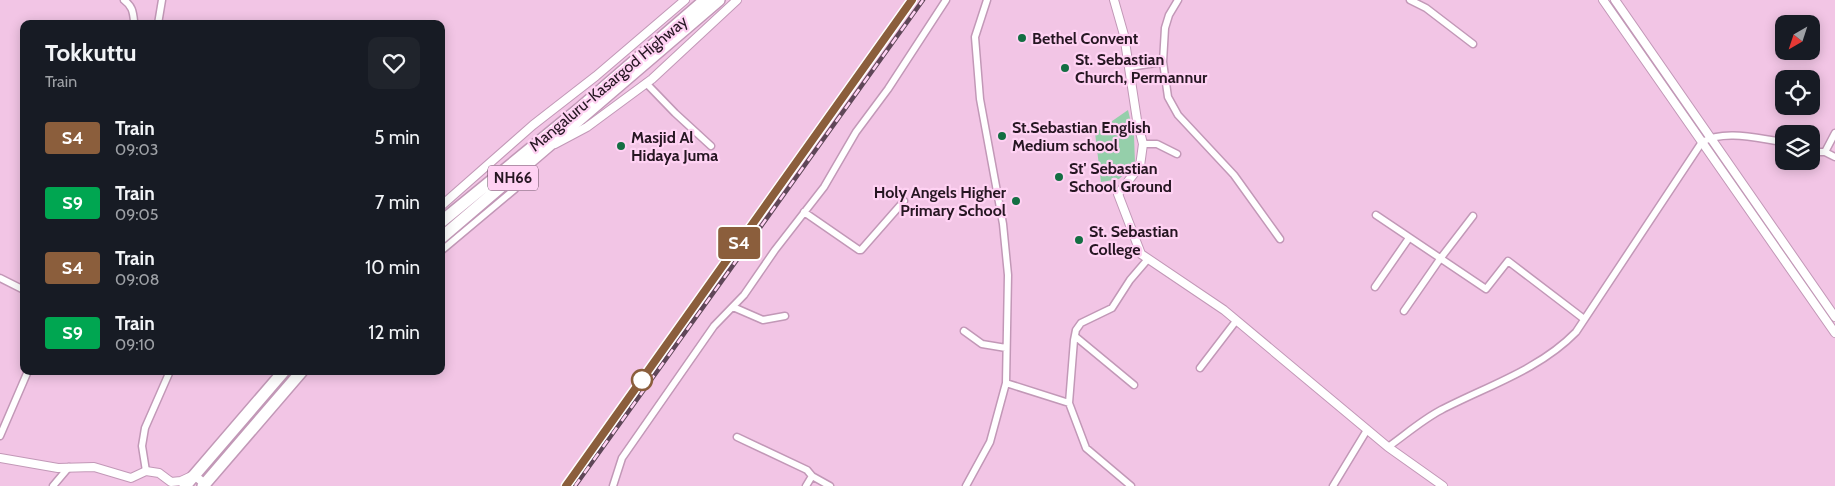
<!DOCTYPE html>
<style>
body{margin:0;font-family:Cabin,sans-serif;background:#20242c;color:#f1f3f6;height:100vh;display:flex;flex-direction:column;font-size:19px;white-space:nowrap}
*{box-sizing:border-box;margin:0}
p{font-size:16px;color:#9ea1a6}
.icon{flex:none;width:28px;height:28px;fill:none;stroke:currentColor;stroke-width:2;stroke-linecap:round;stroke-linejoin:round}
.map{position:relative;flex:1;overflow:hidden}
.drawer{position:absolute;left:20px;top:20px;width:425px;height:355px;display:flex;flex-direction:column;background:#171b24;border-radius:10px;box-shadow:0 2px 12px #0003}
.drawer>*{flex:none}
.badge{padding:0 10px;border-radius:4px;font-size:18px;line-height:32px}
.needle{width:32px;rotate:219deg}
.tools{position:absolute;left:1775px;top:15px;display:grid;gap:10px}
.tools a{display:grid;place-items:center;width:45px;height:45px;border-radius:10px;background:#171b24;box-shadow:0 2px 12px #0003;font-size:25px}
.map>.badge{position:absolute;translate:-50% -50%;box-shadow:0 0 0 2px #fff}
.round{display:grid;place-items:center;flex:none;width:52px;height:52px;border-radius:10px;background:#20242c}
.overview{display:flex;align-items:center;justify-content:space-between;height:85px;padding:0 25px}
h1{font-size:24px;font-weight:700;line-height:38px}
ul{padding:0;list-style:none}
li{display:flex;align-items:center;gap:15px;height:65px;padding:0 25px}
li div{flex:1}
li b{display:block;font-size:19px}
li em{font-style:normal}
li .badge{min-width:55px;font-weight:700;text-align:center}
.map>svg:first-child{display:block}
</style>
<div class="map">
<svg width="1835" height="486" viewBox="0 0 1835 486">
<rect width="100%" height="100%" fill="#f2c5e5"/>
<!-- green -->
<path fill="#95cfaa" d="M1128,110L1134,135L1135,164L1119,179L1101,182L1095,133Z"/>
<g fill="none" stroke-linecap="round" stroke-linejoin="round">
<!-- minor casing -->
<g stroke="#c298b7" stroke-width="9">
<path id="minor" d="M124,0C132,6 133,11 134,21L131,24
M1178,0L1169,15L1165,28L1163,62L1168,97L1178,115L1234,175L1280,239
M1410,0L1426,8L1473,44
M158,24L162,0
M1129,67L1163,62
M646,83L675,113L711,146
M1143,144H1157L1177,154
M1811,152H1825L1835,133
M1825,152L1835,157
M804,212L859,250H861L904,201
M1376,215L1486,289L1508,261L1584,319
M441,251L515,189L521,171
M0,278L24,290
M1375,287L1409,238
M733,307L763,320L785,316
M1404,311L1440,259L1473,216
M964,331L982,344L1006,348
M1076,337L1134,385
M1200,368L1236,321
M1006,383L1069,403
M0,436L28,371
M737,437L807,470L812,476L830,486
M1388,447C1405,435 1422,420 1441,410C1487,386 1539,370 1576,332L1702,142C1725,129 1759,139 1784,142
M146,471L142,446L145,428L170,371
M53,486L69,467
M613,486L622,458L714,326L744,295L775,250L824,187L856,132L888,89L946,0
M806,486L812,476
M966,486L990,442L1006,383L1008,275L1003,224L980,99L975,37L987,0
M1131,486L1086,448L1069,403L1074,340L1076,330L1081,323L1112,308L1130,280L1148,259
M1333,486L1367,430"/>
</g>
<!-- tertiary casing -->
<g stroke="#c298b7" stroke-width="10">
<path id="tertiary" d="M1114,0L1124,35L1137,120L1143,144L1140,166L1118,194L1141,254L1224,310L1388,447L1443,486
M1603,0L1835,333
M1615,0L1835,317
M555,144L587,127L652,79L737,0
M441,206L533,125L596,76L685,0
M0,458L58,468L94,467L131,478L146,471L159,473L171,482L181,481L194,475L205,484"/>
</g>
<!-- trunk casing -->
<g stroke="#c298b7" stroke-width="14">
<path id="trunk" d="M441,222L579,109L705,0
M441,238L719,0
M185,486L284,371
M203,486L302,371"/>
</g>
<!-- minor -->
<use href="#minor" stroke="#fff" stroke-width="6"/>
<!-- tertiary -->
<use href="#tertiary" stroke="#fff" stroke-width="8"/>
<!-- trunk -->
<use href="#trunk" stroke="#fff" stroke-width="11"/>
<!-- rail casing -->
<g stroke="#5f4758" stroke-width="4.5">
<path id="rail" d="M759,215L912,0
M575,486L923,0"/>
</g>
<!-- rail -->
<use href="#rail" stroke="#ffd2f3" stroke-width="2.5" stroke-dasharray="8" stroke-linecap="butt"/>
</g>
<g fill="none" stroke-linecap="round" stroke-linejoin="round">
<!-- line casing -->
<g stroke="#fff" stroke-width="11">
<path id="line" d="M566,486L912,0"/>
</g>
<!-- line -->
<use href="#line" stroke="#8b5e3c" stroke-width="8"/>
</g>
<!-- markers -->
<g fill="#136e42" stroke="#ffd2f3" stroke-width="2">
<circle cx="1022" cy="38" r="5"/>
<circle cx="1065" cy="68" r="5"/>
<circle cx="1002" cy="136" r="5"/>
<circle cx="621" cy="146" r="5"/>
<circle cx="1059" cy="177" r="5"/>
<circle cx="1016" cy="201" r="5"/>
<circle cx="1079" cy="240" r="5"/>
</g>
<circle fill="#fff" stroke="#8b5e3c" stroke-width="2.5" cx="642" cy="380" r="10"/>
<g text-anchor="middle" stroke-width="4.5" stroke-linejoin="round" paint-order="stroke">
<!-- shield labels -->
<rect fill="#ffd2f3" stroke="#674e61" stroke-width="1" x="488" y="165.5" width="50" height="25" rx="4"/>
<g font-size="15" font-weight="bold" fill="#261622">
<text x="513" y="183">NH66</text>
</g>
<!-- poi labels -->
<g font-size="16" font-weight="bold" fill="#261622" stroke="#ffd2f3" text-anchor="start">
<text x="1032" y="44">Bethel Convent</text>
<text x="1075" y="65">St. Sebastian<tspan x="1075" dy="18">Church, Permannur</tspan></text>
<text x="1012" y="133">St.Sebastian English<tspan x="1012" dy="18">Medium school</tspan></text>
<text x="631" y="143">Masjid Al<tspan x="631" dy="18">Hidaya Juma</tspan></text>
<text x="1069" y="174">St' Sebastian<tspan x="1069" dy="18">School Ground</tspan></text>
<text x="1006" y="198" text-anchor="end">Holy Angels Higher<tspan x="1006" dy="18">Primary School</tspan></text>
<text x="1089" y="237">St. Sebastian<tspan x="1089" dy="18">College</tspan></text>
</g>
<!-- street labels -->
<g font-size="16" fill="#261622" stroke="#ffd2f3">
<text transform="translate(608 83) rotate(-40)" y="6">Mangaluru-Kasargod Highway</text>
</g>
</g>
</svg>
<div class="tools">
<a><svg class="needle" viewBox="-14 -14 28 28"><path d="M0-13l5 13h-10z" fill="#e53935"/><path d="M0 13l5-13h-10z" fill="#9ea1a6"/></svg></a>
<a><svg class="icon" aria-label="locate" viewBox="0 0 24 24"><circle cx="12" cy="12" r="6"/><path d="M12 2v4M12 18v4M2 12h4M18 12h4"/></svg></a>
<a><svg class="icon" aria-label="layers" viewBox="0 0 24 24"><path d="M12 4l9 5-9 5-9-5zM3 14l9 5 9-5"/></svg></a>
</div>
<b class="badge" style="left:739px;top:243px;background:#8b5e3c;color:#fff">S4</b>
<section class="drawer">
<div class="overview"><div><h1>Tokkuttu</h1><p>Train</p></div><a class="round"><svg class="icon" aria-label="heart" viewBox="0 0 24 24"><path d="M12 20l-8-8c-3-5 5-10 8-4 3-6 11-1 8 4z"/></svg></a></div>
<ul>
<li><span class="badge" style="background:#8b5e3c;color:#fff">S4</span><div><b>Train</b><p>09:03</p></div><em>5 min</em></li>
<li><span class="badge" style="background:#00a651;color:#fff">S9</span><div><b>Train</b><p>09:05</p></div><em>7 min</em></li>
<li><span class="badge" style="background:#8b5e3c;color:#fff">S4</span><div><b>Train</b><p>09:08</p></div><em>10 min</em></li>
<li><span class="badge" style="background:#00a651;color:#fff">S9</span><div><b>Train</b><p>09:10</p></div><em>12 min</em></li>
</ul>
</section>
</div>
